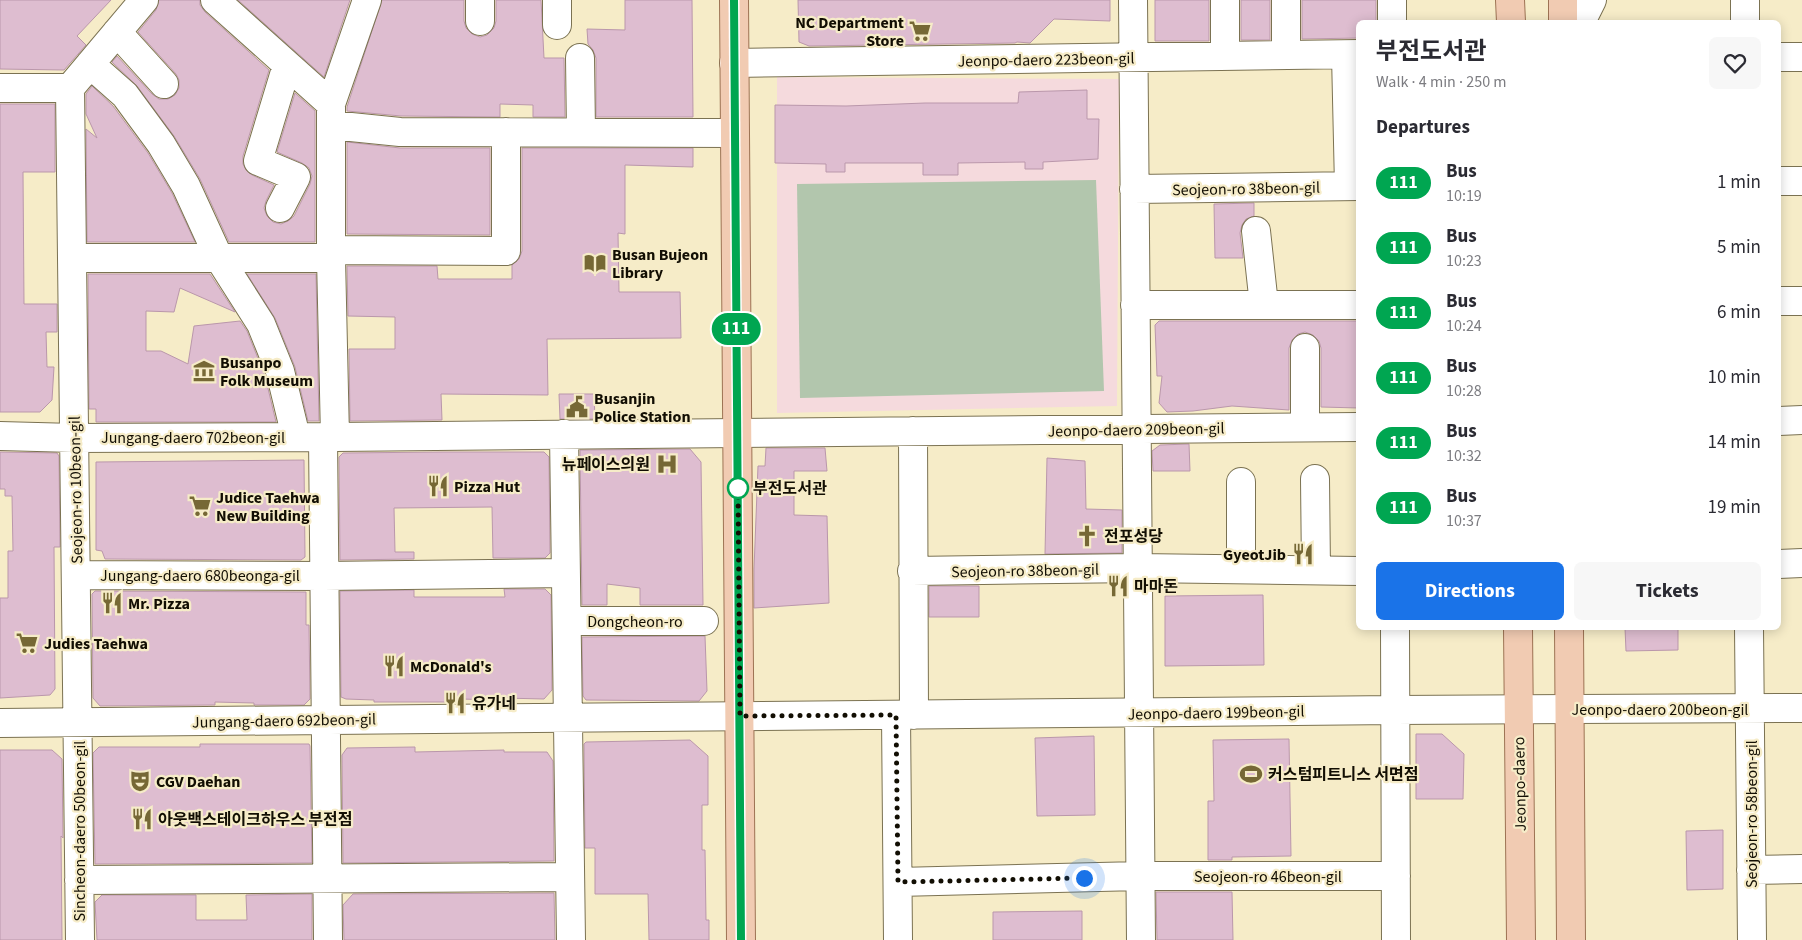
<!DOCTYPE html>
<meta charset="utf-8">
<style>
body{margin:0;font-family:"Source Sans 3","Noto Sans KR",sans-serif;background:#f7f7f7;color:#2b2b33;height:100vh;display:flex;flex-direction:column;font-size:19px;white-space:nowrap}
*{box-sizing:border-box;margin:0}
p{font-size:16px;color:#7c7c81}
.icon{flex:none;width:28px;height:28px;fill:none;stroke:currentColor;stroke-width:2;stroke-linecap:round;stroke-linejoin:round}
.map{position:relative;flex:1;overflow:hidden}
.side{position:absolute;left:1356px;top:20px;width:425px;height:610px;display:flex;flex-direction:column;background:#fff;border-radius:8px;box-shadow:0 2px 12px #0003}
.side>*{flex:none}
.badge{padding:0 10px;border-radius:16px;font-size:18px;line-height:32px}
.you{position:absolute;width:25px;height:25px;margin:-12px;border:4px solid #fff;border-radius:50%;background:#1a73e8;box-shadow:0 0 0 8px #1a73e833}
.map>.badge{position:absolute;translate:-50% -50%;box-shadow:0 0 0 2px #fff}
h2{padding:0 20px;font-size:19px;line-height:45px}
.round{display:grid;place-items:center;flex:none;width:52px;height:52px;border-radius:8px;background:#f7f7f7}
.headline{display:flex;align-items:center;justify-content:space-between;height:85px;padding:0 20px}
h1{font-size:24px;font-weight:700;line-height:38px}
.primary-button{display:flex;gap:10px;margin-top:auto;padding:10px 20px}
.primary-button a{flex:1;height:58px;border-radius:8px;background:#1a73e8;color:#fff;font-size:20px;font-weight:700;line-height:58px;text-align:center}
.primary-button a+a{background:#f7f7f7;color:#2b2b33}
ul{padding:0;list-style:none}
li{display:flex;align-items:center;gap:15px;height:65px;padding:0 20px}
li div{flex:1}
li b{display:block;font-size:19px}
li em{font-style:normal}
li .badge{min-width:55px;font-weight:700;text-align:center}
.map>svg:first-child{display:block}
</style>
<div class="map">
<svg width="1802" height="940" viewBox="0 0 1802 940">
<rect width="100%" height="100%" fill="#f6ecc8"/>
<!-- education -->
<path fill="#f5dadd" d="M777,77L1119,79L1117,406L777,413Z"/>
<!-- pitch -->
<path fill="#b2c6ad" d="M1096,180L1104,391L800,398L797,184Z"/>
<!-- building -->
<path fill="#debdd0" stroke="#ba97ab" d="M0,0H111L77,36L86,45L64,70L0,69Z
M159,0H200V5L205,12L269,70L243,156V164L246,170L252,175L274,185L266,201L264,208L267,216L273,222L281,224L288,221L294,216L310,184L312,176L309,168L302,163L277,152L295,93L315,111V242H229L200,179L174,136L137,86L112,62L117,56L152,94L159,99H168L175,95L179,88V80L176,74L138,32L156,10Z
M238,0H350L324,77Z
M382,0H464V21L466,28L472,34L480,37L487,35L494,28L496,21V0H541L544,58H564L565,117H533V105L500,104V117L401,116L347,111V107Z
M625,0H692L693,117H596V58L593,50L588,44L587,29L625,30Z
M798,0H1110V21L1054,19L1030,43L1017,42L1015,43L809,46L799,42Z
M1155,0H1209V41H1155Z
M1241,0H1270V40H1241Z
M1302,0H1376V22H1359V38L1302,39Z
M92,86L113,106L148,153L172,193L195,242H87L86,129L97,138L86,114V94Z
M1087,90V119H1099L1098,159L1043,162V169H1025V162L958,163V175H923V163H845V172H826V164L775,163V105L846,106L925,103H1018L1019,92Z
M0,104H55V172H23L24,304H57V332H46L47,367H54L52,400L40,412H0Z
M347,142L400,148H490V235L347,234Z
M522,148H693V167L625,165V234L618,233L619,292H680L681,338L547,339L548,395L441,394L442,420L350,421L349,349H395V317L348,316L347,266H437L438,279H512V265L519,259L522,251Z
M1254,203V216L1246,219L1242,225L1240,233L1243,258H1215L1214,204Z
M88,274H210L235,312L180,288L174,312L146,311V351H161L188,364L194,326L240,321L247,331L265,376L276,422H96V409H89Z
M247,274H316L319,421H308L295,367L275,318Z
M1159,321H1359V408L1321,407V348L1319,341L1313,335L1305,332L1298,334L1292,340L1289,348V410L1232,406L1193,411L1167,412L1159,403L1162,376H1157L1155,325Z
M559,394H594L595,419H560Z
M1189,444L1190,471H1153L1152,451L1160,445Z
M766,448H825L827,471H794V515L827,516L829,603L754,608V569L758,466H765Z
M690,449L701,462L703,605H640V588L607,584V605H582L580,450Z
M0,452L57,453L59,456L60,547H54L55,689L50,695L0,698V598H8V551H13L12,496H5V489H0Z
M442,452H544L549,457L550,553L545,558H493L492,507L394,508L395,552H414V559L340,560L339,457L343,453Z
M1047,458L1085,461L1086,509L1122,510V553L1045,554Z
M304,460L305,557L301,560L105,559L102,551L96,550V462Z
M929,586H979V617H929Z
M504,589H545L551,595L552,690L544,699L502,698V700L460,699V702H374V700L346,699L341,697L340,591L414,590V597H505Z
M95,591L306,592V625H309L310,699L304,705H254V703L215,702V705L100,706L93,698L92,594Z
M1263,595L1264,665L1165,666V596Z
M1625,628H1678V650L1626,651Z
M705,636L707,691L699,701L586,700L583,696L582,637Z
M1416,734H1442L1464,754L1463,799H1416Z
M1094,736L1095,815L1037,816L1035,738Z
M1289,739L1291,856L1232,857V860H1208V801H1214L1213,740Z
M690,740L708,756V805H702V850H705L706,920H709V940H649L648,894H595V848H585L584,744L586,742Z
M200,744H309L310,746L312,863L95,864L93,753L99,747H200Z
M415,747V752L504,750V752H547L553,761L554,861L343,863L342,755L347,748Z
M0,750H52L62,759L63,838L61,836L62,940H0Z
M1723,830V889L1687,890L1686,831Z
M1156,892H1232L1233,940H1157Z
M554,893L555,940H344L343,905L353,894Z
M312,894V940H97L95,902L102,895H196V920H247L246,895Z
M1082,911V940H993V912Z"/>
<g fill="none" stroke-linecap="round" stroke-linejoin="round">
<!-- minor casing -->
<g stroke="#7b7252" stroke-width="30">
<path id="minor" d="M215,0L331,104
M480,0V21
M557,0V25
M1133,0L1141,940
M1225,0V56
M1286,0V55
M1392,0V22
M1745,0V22
M1581,22L1592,0
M117,32L164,84
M1346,55L1349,186
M1779,57H1802
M580,58L581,132
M734,63L1359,54
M90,64L125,95L161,144L186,186L219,258L261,324L280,371L296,437
M0,88H70
M331,125L400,132L734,133
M1779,181H1802
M1134,189L1359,186
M280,208L296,177L258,161L287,65
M1256,231L1264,305
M331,250L506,251V132
M72,258H331
M1779,301H1802
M1135,305H1359
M1305,348V427
M1779,421L1802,420
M913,431L914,715
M564,434L571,940
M0,436L74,438L335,437L1359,427
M323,437L328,940
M335,437L331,258V104L367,0
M1315,479L1316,570
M1241,482V569
M1779,564L1802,563
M912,571L1138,568L1359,571
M76,575L324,576L565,573
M567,621H704
M1395,628L1396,940
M1749,628L1752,940
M896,715L898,940
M0,723L1395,710L1802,708
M1751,870L1802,869
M79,880L570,877
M898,882L1140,876H1396
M80,940L70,88L144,0"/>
</g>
<!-- major casing -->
<g stroke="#9d7354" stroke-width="30">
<path id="major" d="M734,0L741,940
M1510,0L1511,22
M1563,0V22
M1518,628L1521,940
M1569,628L1571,940"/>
</g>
<!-- minor -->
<use href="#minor" stroke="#fff" stroke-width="28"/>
<!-- major -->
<use href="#major" stroke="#f1cbb2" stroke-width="28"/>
</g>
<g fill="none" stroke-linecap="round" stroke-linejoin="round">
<!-- line casing -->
<g stroke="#fff" stroke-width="11">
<path id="line" d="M734,0L741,940"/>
</g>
<!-- line -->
<use href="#line" stroke="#00a651" stroke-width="8"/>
<!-- walk -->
<path stroke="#120e03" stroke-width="5" stroke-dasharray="0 9" d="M738,488L740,716L896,715L898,882L1084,878"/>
</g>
<!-- icons -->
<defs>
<g id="supermarket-bare" transform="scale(1.725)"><path d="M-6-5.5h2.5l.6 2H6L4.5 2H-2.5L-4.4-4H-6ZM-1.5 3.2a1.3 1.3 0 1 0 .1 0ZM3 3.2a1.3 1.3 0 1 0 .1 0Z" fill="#766835" stroke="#f6ecc8" stroke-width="2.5" paint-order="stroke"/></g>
<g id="library-bare" transform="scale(1.725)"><path d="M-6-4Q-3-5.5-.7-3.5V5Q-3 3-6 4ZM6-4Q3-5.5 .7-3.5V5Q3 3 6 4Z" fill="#766835" stroke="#f6ecc8" stroke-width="2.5" paint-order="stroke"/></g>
<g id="museum-bare" transform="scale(1.725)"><path d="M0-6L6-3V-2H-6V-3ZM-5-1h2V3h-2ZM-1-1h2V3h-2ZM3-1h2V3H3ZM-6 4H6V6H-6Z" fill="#766835" stroke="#f6ecc8" stroke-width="2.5" paint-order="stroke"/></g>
<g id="civic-bare" transform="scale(1.725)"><path d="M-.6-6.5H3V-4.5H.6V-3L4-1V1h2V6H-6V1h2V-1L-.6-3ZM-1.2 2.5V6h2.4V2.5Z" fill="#766835" stroke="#f6ecc8" stroke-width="2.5" paint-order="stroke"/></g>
<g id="hospital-bare" transform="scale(1.725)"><path d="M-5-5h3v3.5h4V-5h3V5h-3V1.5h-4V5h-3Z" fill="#766835" stroke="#f6ecc8" stroke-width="2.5" paint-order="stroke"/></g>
<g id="restaurant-bare" transform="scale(1.725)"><path d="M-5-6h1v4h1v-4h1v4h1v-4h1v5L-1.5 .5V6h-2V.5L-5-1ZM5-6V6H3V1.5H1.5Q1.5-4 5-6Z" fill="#766835" stroke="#f6ecc8" stroke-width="2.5" paint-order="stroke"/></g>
<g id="church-bare" transform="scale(1.725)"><path d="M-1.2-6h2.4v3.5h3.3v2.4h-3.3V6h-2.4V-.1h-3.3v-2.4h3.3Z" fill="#766835" stroke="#f6ecc8" stroke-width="2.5" paint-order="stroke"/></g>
<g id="stadium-bare" transform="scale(1.725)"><path d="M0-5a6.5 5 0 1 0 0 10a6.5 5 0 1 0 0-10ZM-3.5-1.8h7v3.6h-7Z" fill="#766835" stroke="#f6ecc8" stroke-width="2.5" paint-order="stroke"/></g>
<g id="theatre-bare" transform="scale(1.725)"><path d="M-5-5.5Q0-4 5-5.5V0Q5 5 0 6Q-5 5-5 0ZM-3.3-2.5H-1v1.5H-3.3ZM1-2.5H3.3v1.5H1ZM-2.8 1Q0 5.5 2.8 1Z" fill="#766835" stroke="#f6ecc8" stroke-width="2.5" paint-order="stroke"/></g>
</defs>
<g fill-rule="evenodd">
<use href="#supermarket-bare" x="920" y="31"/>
<use href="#library-bare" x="595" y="263"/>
<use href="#museum-bare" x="204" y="371"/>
<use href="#civic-bare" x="577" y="407"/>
<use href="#hospital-bare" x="667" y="464"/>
<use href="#restaurant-bare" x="438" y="486"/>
<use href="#supermarket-bare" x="200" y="506"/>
<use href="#church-bare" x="1087" y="536"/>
<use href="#restaurant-bare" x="1303" y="554"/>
<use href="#restaurant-bare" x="1118" y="586"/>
<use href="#restaurant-bare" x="112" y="603"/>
<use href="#supermarket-bare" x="27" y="643"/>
<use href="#restaurant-bare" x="394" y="666"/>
<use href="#restaurant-bare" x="455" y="703"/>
<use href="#stadium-bare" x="1251" y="774"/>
<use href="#theatre-bare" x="140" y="781"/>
<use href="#restaurant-bare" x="142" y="819"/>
</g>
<!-- markers -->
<circle fill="#fff" stroke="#00a651" stroke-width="2.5" cx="738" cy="488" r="10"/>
<g text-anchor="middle" stroke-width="4.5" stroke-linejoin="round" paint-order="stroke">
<!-- poi labels -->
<g font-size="16" font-weight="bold" fill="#120e03" stroke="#f6ecc8" text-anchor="start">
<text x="904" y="28" text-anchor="end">NC Department<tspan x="904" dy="18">Store</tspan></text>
<text x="612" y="260">Busan Bujeon<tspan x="612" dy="18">Library</tspan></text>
<text x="220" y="368">Busanpo<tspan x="220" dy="18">Folk Museum</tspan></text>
<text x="594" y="404">Busanjin<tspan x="594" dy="18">Police Station</tspan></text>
<text x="650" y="470" text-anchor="end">뉴페이스의원</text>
<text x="454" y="492">Pizza Hut</text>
<text x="216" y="503">Judice Taehwa<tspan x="216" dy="18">New Building</tspan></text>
<text x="1104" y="542">전포성당</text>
<text x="1286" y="560" text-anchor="end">GyeotJib</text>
<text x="1134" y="592">마마돈</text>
<text x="128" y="609">Mr. Pizza</text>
<text x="44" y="649">Judies Taehwa</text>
<text x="410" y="672">McDonald's</text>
<text x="472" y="709">유가네</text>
<text x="1268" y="780">커스텀피트니스 서면점</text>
<text x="156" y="787">CGV Daehan</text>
<text x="158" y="825">아웃백스테이크하우스 부전점</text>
</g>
<!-- street labels -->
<g font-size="16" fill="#120e03" stroke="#f6ecc8">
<text transform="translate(1046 59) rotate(-1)" y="6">Jeonpo-daero 223beon-gil</text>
<text transform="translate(1246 188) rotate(-1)" y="6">Seojeon-ro 38beon-gil</text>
<text transform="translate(1136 429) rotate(-1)" y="6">Jeonpo-daero 209beon-gil</text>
<text x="193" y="443">Jungang-daero 702beon-gil</text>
<text transform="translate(75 490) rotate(-91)" y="6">Seojeon-ro 10beon-gil</text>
<text transform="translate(1025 570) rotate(-1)" y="6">Seojeon-ro 38beon-gil</text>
<text x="200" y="581">Jungang-daero 680beonga-gil</text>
<text x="635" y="627">Dongcheon-ro</text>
<text x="1660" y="715">Jeonpo-daero 200beon-gil</text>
<text transform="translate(1216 712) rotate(-1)" y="6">Jeonpo-daero 199beon-gil</text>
<text transform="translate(284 720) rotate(-1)" y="6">Jungang-daero 692beon-gil</text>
<text transform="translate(1519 784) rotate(-91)" y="6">Jeonpo-daero</text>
<text transform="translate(1751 814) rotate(-90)" y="6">Seojeon-ro 58beon-gil</text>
<text transform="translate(79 831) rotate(-90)" y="6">Sincheon-daero 50beon-gil</text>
<text x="1268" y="882">Seojeon-ro 46beon-gil</text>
</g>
<!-- stop labels -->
<g font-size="16" font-weight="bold" fill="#120e03" stroke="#f6ecc8" text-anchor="start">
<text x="753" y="494">부전도서관</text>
</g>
</g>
</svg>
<div class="you" style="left:1084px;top:878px"></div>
<b class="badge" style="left:736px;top:329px;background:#00a651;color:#fff">111</b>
<section class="side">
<div class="headline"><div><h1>부전도서관</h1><p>Walk · 4 min · 250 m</p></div><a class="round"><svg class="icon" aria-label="heart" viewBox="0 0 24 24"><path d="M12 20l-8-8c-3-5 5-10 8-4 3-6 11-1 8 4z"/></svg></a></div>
<h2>Departures</h2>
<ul>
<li><span class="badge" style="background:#00a651;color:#fff">111</span><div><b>Bus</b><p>10:19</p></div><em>1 min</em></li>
<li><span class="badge" style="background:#00a651;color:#fff">111</span><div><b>Bus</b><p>10:23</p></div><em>5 min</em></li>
<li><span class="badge" style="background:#00a651;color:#fff">111</span><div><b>Bus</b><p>10:24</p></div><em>6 min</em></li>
<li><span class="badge" style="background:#00a651;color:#fff">111</span><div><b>Bus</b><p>10:28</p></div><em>10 min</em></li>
<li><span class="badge" style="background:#00a651;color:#fff">111</span><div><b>Bus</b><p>10:32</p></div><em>14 min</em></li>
<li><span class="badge" style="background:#00a651;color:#fff">111</span><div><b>Bus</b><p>10:37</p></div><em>19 min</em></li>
</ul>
<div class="primary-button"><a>Directions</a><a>Tickets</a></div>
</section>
</div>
